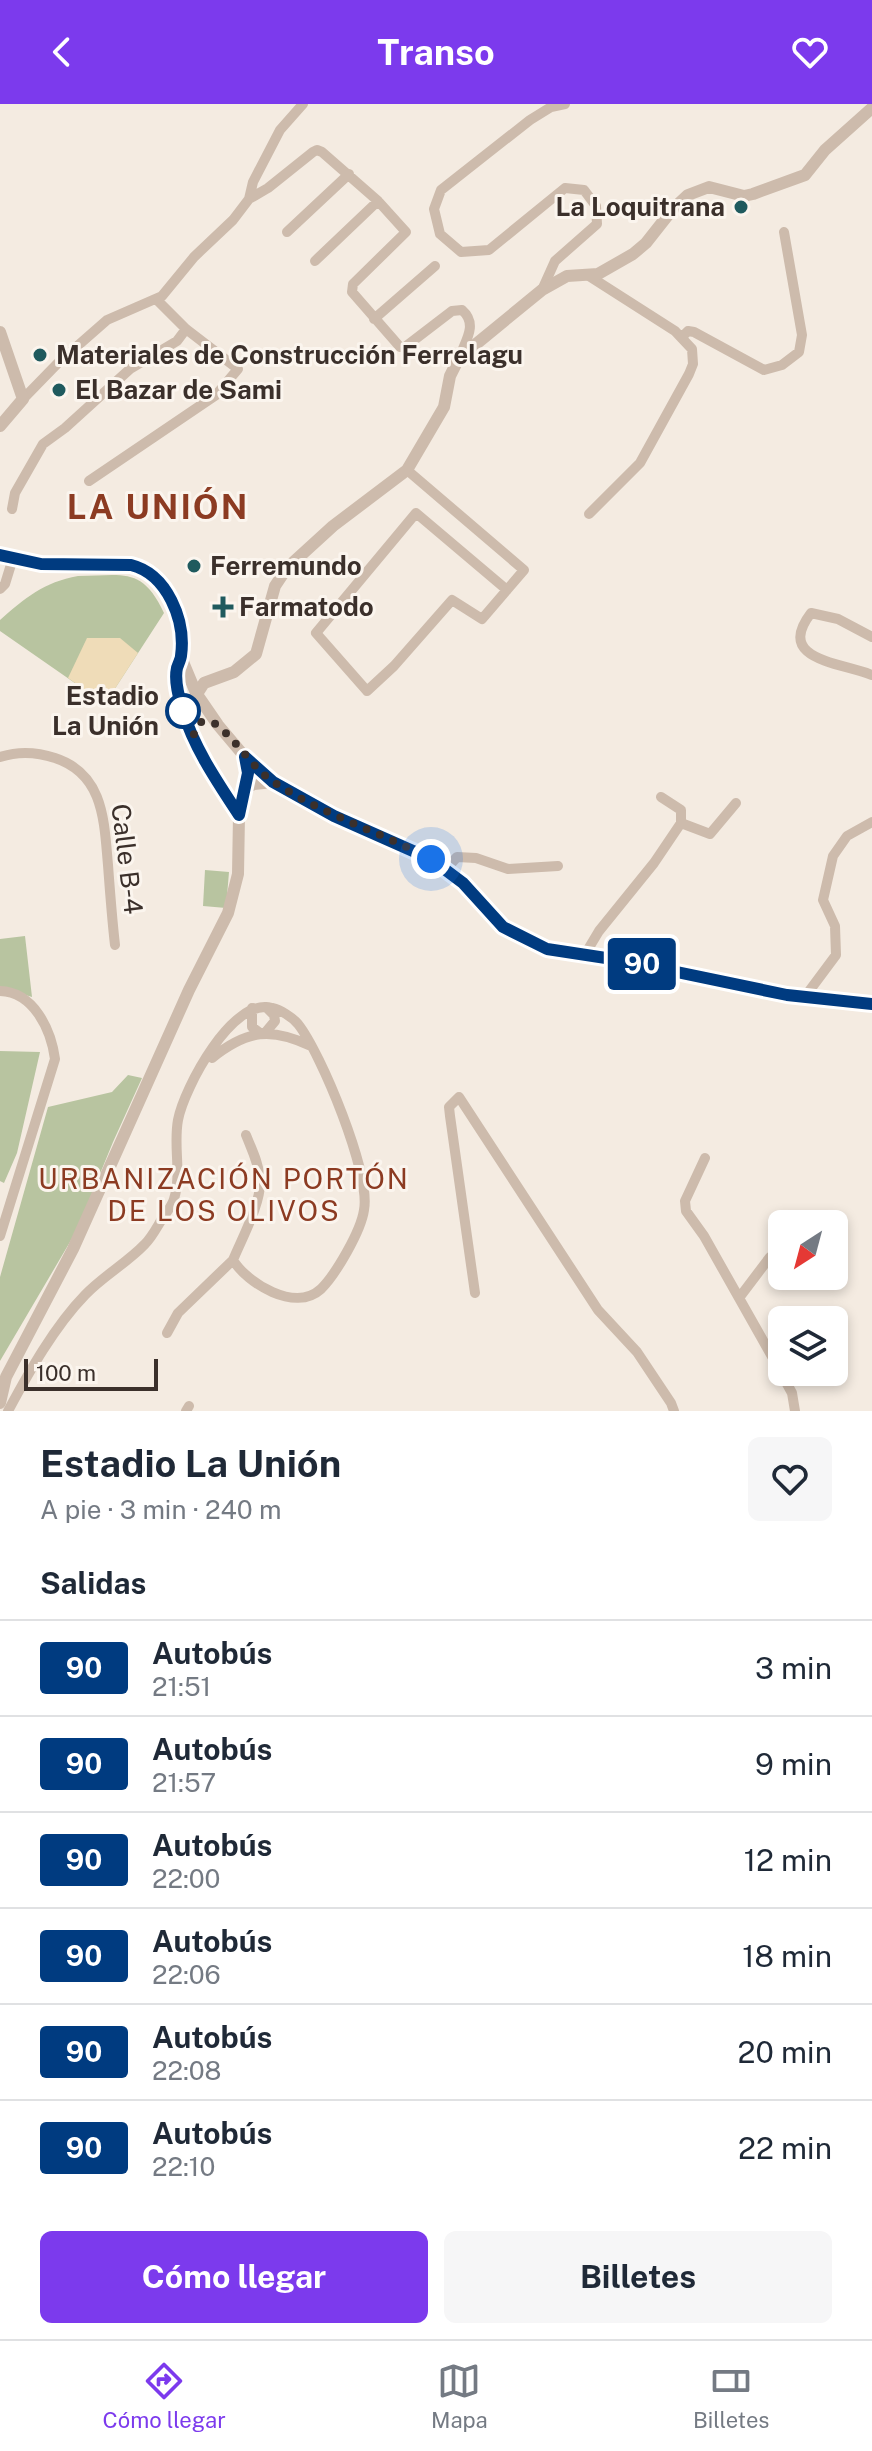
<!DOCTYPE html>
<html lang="es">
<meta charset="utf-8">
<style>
body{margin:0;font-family:"Public Sans",sans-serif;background:#f6f6f7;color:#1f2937;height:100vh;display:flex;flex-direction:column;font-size:30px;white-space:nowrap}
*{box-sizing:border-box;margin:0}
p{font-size:26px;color:#747a83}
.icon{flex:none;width:44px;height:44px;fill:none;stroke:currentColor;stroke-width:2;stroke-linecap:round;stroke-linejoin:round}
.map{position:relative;height:1307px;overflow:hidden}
.details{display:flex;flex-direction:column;background:#fff;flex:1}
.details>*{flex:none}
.badge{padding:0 16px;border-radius:6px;font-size:28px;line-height:52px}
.needle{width:52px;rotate:216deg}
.controls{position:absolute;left:768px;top:1106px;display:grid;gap:16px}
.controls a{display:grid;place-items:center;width:80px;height:80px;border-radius:12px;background:#fff;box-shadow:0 4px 12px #0003;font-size:40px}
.scale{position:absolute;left:24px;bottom:20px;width:134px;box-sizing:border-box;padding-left:8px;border:4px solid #3b302b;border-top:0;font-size:22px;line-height:28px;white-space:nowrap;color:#3b302b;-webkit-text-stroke:6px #fbf5ee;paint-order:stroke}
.you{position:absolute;width:40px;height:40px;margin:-20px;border:6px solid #fff;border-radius:50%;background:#1a73e8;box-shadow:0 0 0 12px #1a73e833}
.map>.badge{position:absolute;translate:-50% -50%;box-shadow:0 0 0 4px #fff}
h2{padding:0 40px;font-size:30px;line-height:72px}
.round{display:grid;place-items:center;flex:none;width:84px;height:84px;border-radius:12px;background:#f6f6f7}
.overview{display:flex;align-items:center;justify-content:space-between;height:136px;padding:0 40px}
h1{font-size:38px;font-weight:700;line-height:60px}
.cta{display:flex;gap:16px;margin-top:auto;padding:16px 40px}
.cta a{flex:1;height:92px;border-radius:12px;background:#7c3aed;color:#fff;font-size:32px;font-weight:700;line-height:92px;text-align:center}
.cta a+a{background:#f6f6f7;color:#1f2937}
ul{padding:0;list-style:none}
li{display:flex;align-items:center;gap:24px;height:96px;padding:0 40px;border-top:2px solid #e0e1e3}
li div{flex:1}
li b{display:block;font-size:30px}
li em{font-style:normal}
li .badge{min-width:88px;font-weight:700;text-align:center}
header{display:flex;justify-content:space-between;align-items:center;height:104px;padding:0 40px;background:#7c3aed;color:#fff;font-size:36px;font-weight:700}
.tab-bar{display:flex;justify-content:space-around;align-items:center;height:112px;border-top:2px solid #e0e1e3;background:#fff;font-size:22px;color:#747a83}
.tab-bar a{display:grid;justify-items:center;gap:4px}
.tab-bar .active{color:#7c3aed}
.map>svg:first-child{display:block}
</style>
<header><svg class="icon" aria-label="back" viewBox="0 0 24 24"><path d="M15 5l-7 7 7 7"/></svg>Transo<svg class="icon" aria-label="heart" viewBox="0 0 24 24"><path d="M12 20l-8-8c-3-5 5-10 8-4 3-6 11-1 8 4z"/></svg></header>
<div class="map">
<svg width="872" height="1307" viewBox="0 0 872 1307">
<rect width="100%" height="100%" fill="#f4ebe1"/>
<!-- green -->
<path fill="#b8c4a0" d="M78,472C123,472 142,462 164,509L105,600L0,527V516C25,494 44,478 78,472Z
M205,766L229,768L226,804L203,802Z
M25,832L32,893L0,883V835Z
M0,947L40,948L17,1049L4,1079L0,1077Z
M128,971L142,974L113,1038L77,1126L0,1257V1173L48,1003L112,988Z"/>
<!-- sand -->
<path fill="#efdcb8" d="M87,534H120L138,549L105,600L68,574Z"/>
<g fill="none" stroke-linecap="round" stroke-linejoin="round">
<!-- minor -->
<path stroke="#cdbbac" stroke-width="10" d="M249,95L268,84L313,48L317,46L322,48L378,97L406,128L353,180L352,188L400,243H405L452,207L462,206C478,220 466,236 459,254
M287,128L349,70
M315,157L378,97
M589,172L675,227L692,245L693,260L689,270L640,359L589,410
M542,186L555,157L597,120L596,102L584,86L565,84L489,146L461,148L440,130L434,105L441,86L530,16L551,3L565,0
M374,215L435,162
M682,233L688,227L694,228L764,266L782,261L799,248L802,231L784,128
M23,295L58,259L107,216L162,192L194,153L233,116L249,95L253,78L280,26L303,0
M407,366L524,466L482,515L452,496L394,562L367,587L316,529L416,409L507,486
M89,377L216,291L238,265L186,225L156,195
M12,405L15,389L43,340L65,324L130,265L177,237L186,225
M0,485L5,480L13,454
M872,533L838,515L811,509C775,556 839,558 872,571
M0,653C18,647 37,648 55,654C104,670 104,717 108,761C110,788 112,815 115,841
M245,653L273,678L334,712L431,755L463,779L503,823L547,845L619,856L729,877L764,887L804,894L872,900
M681,719L710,730L736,699
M446,765L457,753L476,754L508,765L558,762
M584,852L599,827L654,759L681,719V706L661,693
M0,887C34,888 51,926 55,955L0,1132
M804,894L836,851L835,822L823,796L833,752L847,732L872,718
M252,904V923L260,929
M265,929L275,917L274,911L266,903
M212,954C247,926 271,923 311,942
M705,1054L685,1097L686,1107L704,1132L774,1256L792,1289L795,1307
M475,1189L450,1012L449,1003L459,993L598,1206L637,1248L671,1299L674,1307
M739,1194L770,1153
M167,1229L178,1209L233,1156
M8,1307C29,1268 54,1223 85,1191C103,1172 127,1159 145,1140C152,1133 157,1123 162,1115C166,1109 172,1102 174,1095C182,1070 173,1042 178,1016C184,984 233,892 272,904C281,906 292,913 298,920C321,949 371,1070 364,1106C361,1127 336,1170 321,1185C295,1209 247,1179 233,1156C242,1134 262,1098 260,1075C259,1060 252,1046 246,1031
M186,1307L189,1302"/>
<!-- tertiary -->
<path stroke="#cdbbac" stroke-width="12" d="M0,228L23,295L0,322
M0,451L41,460L131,461L152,470L161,479L172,499L179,527L181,553L196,589L218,621L245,653L248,669L239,711L238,770L228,809L189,886L73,1145L6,1273L0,1299
M181,553C162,600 214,672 239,711
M184,610L204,579L234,568L256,550L275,482L287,464L333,422L407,366L444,303L450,272L459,254L542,186L567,172L598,170L633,150L646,139L672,106L688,91L709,83L744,92L753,90L805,71L825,46L872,4
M245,684L254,680L273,678"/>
</g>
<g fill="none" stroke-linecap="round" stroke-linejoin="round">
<!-- line casing -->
<g stroke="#fff" stroke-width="18">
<path id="line" d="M0,451L41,460L131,461C167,470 186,516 181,552C181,554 178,561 177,564C174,577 179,594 183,607C194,644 218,679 239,711L248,669L245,653L273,678L334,712L431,755L463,779L503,823L547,845L619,856L787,891L872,900"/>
</g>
<!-- line -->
<use href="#line" stroke="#003b80" stroke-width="12"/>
<!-- walk -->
<path stroke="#3b302b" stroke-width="8" stroke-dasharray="0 14.4" d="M183,607L193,632L201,618C208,617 213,617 218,622C239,639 252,664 275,679C324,711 380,728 431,755"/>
</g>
<!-- markers -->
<g fill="#1f5a5e" stroke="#fbf5ee" stroke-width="3">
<circle cx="741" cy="103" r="8"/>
<circle cx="40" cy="251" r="8"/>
<circle cx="59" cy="286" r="8"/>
<circle cx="194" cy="462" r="8"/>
<path d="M219 491h8v8h8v8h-8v8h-8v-8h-8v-8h8z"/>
</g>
<circle fill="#fff" stroke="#003b80" stroke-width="4" cx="183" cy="607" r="16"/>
<g text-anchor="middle" stroke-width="6" stroke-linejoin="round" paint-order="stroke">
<!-- poi labels -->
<g font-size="26" font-weight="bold" fill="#3b302b" stroke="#fbf5ee" text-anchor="start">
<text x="725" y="112" text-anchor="end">La Loquitrana</text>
<text x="56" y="260">Materiales de Construcción Ferrelagu</text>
<text x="75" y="295">El Bazar de Sami</text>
<text x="210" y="471">Ferremundo</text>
<text x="239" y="512">Farmatodo</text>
</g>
<!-- stop labels -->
<g font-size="26" font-weight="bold" fill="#3b302b" stroke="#fbf5ee" text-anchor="end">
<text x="159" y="601">Estadio<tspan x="159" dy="30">La Unión</tspan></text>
</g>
<!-- street labels -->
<g font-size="26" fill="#3b302b" stroke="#fbf5ee">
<text transform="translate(127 755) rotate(83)" y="9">Calle B-4</text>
</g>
<!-- neighbourhood labels -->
<g font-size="28" letter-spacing="2" fill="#8c3b22" stroke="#fbf5ee">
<text x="224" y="1085">URBANIZACIÓN PORTÓN<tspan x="224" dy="32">DE LOS OLIVOS</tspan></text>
</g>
<!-- district labels -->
<g font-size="34" font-weight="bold" letter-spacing="2" fill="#8c3b22" stroke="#fbf5ee">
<text x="158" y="415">LA UNIÓN</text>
</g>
</g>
</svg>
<div class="controls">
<a><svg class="needle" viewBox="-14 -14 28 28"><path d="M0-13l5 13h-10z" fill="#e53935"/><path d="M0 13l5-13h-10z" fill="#747a83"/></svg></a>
<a><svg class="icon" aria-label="layers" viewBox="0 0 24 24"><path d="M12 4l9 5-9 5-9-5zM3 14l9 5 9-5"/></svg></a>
</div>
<div class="scale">100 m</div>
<div class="you" style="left:431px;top:755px"></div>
<b class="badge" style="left:642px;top:860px;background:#003b80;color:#fff">90</b>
</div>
<section class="details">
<div class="overview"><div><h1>Estadio La Unión</h1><p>A pie · 3 min · 240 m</p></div><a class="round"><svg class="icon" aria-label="heart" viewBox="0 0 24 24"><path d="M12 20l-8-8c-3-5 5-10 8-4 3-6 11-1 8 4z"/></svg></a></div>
<h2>Salidas</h2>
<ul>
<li><span class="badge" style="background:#003b80;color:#fff">90</span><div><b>Autobús</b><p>21:51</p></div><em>3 min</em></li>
<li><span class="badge" style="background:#003b80;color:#fff">90</span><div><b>Autobús</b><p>21:57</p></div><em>9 min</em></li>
<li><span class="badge" style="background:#003b80;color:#fff">90</span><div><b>Autobús</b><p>22:00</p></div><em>12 min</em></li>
<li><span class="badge" style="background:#003b80;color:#fff">90</span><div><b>Autobús</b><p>22:06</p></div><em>18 min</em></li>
<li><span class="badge" style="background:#003b80;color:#fff">90</span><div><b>Autobús</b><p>22:08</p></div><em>20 min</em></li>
<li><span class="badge" style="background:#003b80;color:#fff">90</span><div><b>Autobús</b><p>22:10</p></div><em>22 min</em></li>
</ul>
<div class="cta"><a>Cómo llegar</a><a>Billetes</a></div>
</section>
<nav class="tab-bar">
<a class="active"><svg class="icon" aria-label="directions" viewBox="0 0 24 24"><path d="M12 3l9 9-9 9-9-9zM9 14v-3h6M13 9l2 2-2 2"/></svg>Cómo llegar</a>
<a><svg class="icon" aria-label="map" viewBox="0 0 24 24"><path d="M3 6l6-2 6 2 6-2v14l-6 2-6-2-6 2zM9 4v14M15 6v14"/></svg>Mapa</a>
<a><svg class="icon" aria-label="tickets" viewBox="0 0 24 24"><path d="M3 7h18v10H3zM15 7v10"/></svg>Billetes</a>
</nav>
